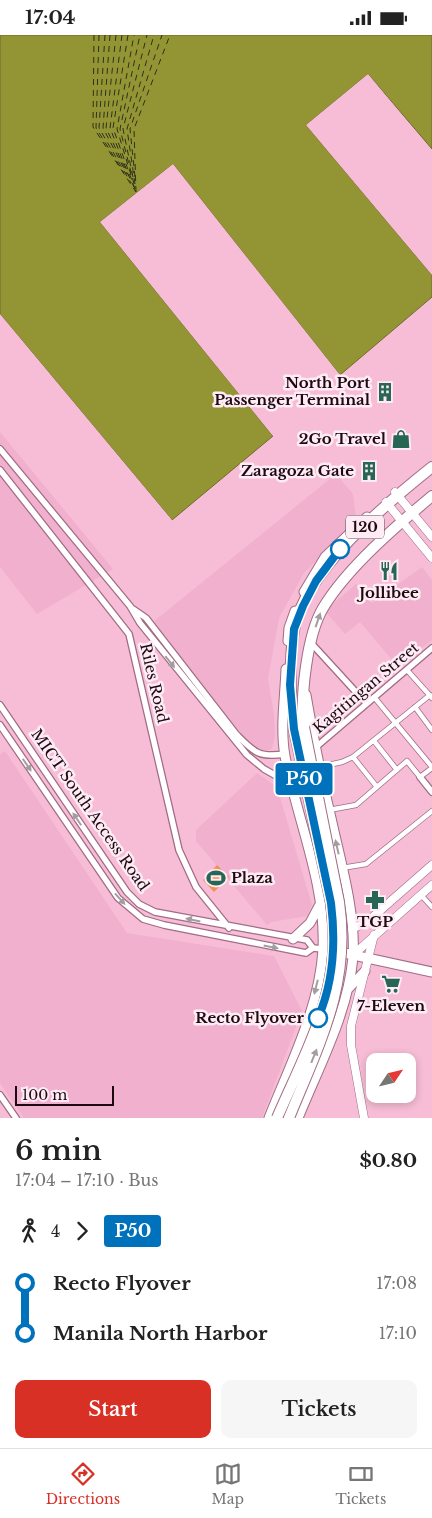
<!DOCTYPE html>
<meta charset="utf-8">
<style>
body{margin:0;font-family:"Libre Baskerville",serif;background:#f6f6f6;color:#222;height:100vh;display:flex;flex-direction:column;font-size:19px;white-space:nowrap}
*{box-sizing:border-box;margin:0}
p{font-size:16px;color:#767676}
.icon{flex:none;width:28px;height:28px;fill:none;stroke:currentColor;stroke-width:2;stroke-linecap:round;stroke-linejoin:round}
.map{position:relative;height:1083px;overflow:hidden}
.panel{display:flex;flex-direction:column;background:#fff;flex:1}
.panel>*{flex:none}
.badge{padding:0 10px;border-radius:4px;font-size:18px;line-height:32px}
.needle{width:32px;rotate:55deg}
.controls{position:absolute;left:366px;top:1018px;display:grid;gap:10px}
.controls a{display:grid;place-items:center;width:50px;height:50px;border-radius:10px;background:#fff;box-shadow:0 2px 8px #0003;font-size:25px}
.scale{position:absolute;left:15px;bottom:12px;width:99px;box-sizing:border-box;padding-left:5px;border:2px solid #1c0912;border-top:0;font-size:14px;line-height:18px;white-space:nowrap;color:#1c0912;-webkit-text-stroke:4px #feebf3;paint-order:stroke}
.map>.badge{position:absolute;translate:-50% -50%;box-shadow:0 0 0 2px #fff}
.legs{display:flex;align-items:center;gap:8px;height:55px;padding:0 15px;font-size:16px}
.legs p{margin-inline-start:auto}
.head{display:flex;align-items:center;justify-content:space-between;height:85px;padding:0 15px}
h1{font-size:28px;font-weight:600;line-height:38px}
.primary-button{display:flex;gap:10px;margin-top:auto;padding:10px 15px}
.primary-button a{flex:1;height:58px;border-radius:10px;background:#d93025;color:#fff;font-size:20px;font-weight:600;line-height:58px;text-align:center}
.primary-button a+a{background:#f6f6f6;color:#222}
ul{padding:0 15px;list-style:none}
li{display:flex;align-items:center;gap:18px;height:50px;font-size:19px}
li i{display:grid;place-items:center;width:8px;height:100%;margin:0 6px;background:currentColor}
li i::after{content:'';width:12px;height:12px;margin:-6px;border:4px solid;border-radius:50%;background:#fff}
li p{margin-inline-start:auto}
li:first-child i{background:linear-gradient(#0000 50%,currentColor 0)}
li:last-child i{background:linear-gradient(currentColor 50%,#0000 0)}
.status{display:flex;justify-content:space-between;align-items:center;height:35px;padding:0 25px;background:#fff;direction:ltr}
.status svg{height:14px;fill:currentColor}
.dock{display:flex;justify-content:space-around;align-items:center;height:70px;border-top:1px solid #e0e0e0;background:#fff;font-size:14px;color:#767676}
.dock a{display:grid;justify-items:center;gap:2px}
.dock .current{color:#d93025}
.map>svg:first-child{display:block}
</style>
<div class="status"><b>17:04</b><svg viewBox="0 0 49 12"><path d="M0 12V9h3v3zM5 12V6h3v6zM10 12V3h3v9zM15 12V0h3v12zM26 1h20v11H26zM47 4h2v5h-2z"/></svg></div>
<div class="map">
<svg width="432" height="1083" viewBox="0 0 432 1083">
<rect width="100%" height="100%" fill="#f7bdd6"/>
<!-- built -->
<path fill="#f1b0cd" d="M0,397L113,534L37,579L0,532Z
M336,439L353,459L356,484L304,538L279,583L268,644L274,679L275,701L272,714L262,717L248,707L153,587Z
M422,532L432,545V605L398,632L360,587L345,599L325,576L356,549L372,568Z
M5,716L127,898L274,921L302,976L262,1083H24L0,1048V719Z
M257,738L277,752L312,870L307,881L271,887L267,890L196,806V795Z"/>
<!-- green -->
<path fill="#f29053" d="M217,830L229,842L214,857L203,845Z"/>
<!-- water -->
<path fill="#939534" stroke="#6f6b2a" d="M0,0H432V114L368,39L306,90L432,240V262L340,340L173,129L100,187L273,401L172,485L0,279Z"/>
<!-- pier -->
<path fill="#f7bdd6" d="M368,39L432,116L368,42L309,91L432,236V240L306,90Z
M173,129L340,340L338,342L172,132L104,188L275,400L273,401L100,187Z
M0,279L172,485L170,487L23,311L0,283Z"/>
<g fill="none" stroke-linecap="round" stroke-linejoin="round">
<!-- ferry -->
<path stroke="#2e301a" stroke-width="1" stroke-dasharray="6 5" stroke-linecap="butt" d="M94,0L93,92L136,157
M99,0L96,93L124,138
M105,0L99,93L131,148
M110,0L103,93L127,139
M116,0L106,93L134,152
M122,0L110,93L129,141
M128,0L113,93L135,154
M131,140L117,94L134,0
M133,142L123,94L147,0
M135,142L130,94L162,0
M134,149L120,94L140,0
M135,149L127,94L154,0
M136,157L134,94L170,0"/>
<!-- pedestrian casing -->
<g stroke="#a16c84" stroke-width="6">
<path id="pedestrian" d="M407,635L432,663
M374,662L432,732
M415,672L432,695
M374,706L397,735
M353,722L377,752
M319,732L342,727L353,722L430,660
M329,775L356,770L407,726L420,742L432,733
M342,833L366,829L432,776
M421,860L432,872"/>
</g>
<!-- minor casing -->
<g stroke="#a16c84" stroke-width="8">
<path id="minor" d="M0,414L130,571L140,588L247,720L264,734L280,743L290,745
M0,435L129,599L179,815L196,852L229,893
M133,574L146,583L236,699C254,717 258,723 285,719
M312,609L366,668
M0,670L127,857L139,869L155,877L307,905L313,913L323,914
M0,690L118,863L143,884L164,890L306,918L313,913
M316,712L432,613
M420,742L432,757
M0,1060L16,1083"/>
</g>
<!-- tertiary casing -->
<g stroke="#a16c84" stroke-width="9">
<path id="tertiary" d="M395,457L432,502
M386,467L432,523
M352,894L367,887L432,830
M353,920L432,850
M364,1083L351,1010V991L374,900"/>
</g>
<!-- secondary casing -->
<g stroke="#a16c84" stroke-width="11">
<path id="secondary" d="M304,557L325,522L367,482
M288,606L289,593L295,576
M293,904L310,888L319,871
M335,916L432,937
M348,954L365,936
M269,1083C290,1030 320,972 323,914C326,848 297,785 285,721C280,693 285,663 286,634
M298,1083C319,1031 348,978 353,922C356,878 340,825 331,783C321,742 313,701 306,660"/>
</g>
<!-- trunk casing -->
<g stroke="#a16c84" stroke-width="12">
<path id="trunk" d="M304,692C300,662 307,600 323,573C347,533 396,491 432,461
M294,694C290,662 289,628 294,595C304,536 387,468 432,432"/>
</g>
<!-- pedestrian -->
<use href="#pedestrian" stroke="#fff" stroke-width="4.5"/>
<!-- minor -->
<use href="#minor" stroke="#fff" stroke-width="5.5"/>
<!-- tertiary -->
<use href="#tertiary" stroke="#fff" stroke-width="8"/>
<!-- secondary -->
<use href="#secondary" stroke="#fff" stroke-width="9"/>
<!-- trunk -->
<use href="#trunk" stroke="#fff" stroke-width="10"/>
<!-- trunk-bridge casing -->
<g stroke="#a16c84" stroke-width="12" stroke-linecap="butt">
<path id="trunk-bridge" d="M277,1083C299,1032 329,977 333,921C335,903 333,886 331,868L294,694
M289,1083C319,1009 351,950 339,867L304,692"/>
</g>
<!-- trunk-bridge -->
<use href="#trunk-bridge" stroke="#fff" stroke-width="10"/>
</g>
<!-- one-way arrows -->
<defs><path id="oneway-solid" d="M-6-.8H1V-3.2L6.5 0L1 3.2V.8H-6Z" transform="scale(1.25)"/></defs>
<g fill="#a49da0">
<use href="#oneway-solid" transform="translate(318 585) rotate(-71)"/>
<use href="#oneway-solid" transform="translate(170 627) rotate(51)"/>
<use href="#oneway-solid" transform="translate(27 730) rotate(56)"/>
<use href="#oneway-solid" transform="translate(77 784) rotate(-124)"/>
<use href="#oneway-solid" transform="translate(337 812) rotate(-103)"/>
<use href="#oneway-solid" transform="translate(120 864) rotate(48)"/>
<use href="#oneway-solid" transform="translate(193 885) rotate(-168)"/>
<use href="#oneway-solid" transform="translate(271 912) rotate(11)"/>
<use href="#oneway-solid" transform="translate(316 952) rotate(104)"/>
<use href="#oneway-solid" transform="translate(314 1021) rotate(-68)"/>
</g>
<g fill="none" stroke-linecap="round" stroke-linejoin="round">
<!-- line-1 casing -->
<g stroke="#fff" stroke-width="11">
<path id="line-1" d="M318,983C334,946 336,908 331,868L294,694L290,650L294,594L303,571L316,546L340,514"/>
</g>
<!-- line-1 -->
<use href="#line-1" stroke="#0072bc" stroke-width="8"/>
</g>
<!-- icons -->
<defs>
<g id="building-bare" transform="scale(1.5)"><path d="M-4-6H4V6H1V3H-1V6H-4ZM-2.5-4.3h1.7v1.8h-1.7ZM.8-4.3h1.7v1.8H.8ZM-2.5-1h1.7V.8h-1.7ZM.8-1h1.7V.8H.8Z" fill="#276654" stroke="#feebf3" stroke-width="2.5" paint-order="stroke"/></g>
<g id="shop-bare" transform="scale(1.5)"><path d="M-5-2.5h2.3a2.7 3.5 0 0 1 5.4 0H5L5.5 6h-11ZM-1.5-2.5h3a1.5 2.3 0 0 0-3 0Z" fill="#276654" stroke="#feebf3" stroke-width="2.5" paint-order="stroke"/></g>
<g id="restaurant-bare" transform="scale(1.5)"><path d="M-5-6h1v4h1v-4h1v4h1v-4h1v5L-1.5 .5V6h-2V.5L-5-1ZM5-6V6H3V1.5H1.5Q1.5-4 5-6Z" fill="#276654" stroke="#feebf3" stroke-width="2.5" paint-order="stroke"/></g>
<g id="stadium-bare" transform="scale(1.5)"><path d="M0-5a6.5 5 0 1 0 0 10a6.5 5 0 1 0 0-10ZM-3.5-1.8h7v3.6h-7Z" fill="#276654" stroke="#feebf3" stroke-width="2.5" paint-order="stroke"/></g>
<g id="pharmacy-bare" transform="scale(1.5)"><path d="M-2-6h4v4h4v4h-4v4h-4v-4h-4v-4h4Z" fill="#276654" stroke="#feebf3" stroke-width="2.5" paint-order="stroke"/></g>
<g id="supermarket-bare" transform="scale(1.5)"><path d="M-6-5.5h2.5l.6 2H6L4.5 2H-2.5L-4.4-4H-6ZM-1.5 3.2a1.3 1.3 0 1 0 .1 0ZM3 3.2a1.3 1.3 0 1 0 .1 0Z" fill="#276654" stroke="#feebf3" stroke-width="2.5" paint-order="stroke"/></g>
</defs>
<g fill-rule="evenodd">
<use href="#building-bare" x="385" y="357"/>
<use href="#shop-bare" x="401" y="404"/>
<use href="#building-bare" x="369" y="436"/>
<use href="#restaurant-bare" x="389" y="536"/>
<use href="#stadium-bare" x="216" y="843"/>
<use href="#pharmacy-bare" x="375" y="865"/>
<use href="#supermarket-bare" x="391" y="949"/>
</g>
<!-- markers -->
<g fill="#fff" stroke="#0072bc" stroke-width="2.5">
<circle cx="340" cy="514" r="9"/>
<circle cx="318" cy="983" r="9"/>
</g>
<g text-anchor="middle" stroke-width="5" stroke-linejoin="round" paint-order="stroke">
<!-- shield labels -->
<rect fill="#feebf3" stroke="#604d56" stroke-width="1" x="346" y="480.5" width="38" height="23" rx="4"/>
<g font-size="14" font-weight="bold" fill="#1c0912">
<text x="365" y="497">120</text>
</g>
<!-- poi labels -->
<g font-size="15" font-weight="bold" fill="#1c0912" stroke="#feebf3" text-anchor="end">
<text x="370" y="353">North Port<tspan x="370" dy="17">Passenger Terminal</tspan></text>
<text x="386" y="409">2Go Travel</text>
<text x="354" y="441">Zaragoza Gate</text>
<text x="389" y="563" text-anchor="middle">Jollibee</text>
<text x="231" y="848" text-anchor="start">Plaza</text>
<text x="375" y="892" text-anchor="middle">TGP</text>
<text x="391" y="976" text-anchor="middle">7-Eleven</text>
</g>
<!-- street labels -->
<g font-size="15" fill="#1c0912" stroke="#feebf3">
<text transform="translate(154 648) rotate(77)" y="5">Riles Road</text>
<text transform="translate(366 653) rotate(-40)" y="5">Kagitingan Street</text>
<text transform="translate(90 775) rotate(55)" y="5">MICT South Access Road</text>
</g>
<!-- stop labels -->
<g font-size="15" font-weight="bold" fill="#1c0912" stroke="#feebf3" text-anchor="end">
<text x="304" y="988">Recto Flyover</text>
</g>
</g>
</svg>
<div class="controls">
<a><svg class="needle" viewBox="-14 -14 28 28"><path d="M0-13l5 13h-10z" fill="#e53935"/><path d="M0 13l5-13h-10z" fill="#767676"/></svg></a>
</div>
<div class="scale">100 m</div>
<b class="badge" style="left:304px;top:744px;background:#0072bc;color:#fff">P50</b>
</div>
<section class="panel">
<div class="head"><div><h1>6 min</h1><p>17:04 – 17:10 · Bus</p></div><b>$0.80</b></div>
<div class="legs"><svg class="icon" aria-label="walk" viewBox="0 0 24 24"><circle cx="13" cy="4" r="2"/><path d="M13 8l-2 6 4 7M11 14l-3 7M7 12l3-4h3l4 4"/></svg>4<svg class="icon" aria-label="forward" viewBox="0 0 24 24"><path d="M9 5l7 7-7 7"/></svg><b class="badge" style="background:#0072bc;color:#fff">P50</b></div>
<ul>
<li><i style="color:#0072bc"></i><b>Recto Flyover</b><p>17:08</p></li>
<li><i style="color:#0072bc"></i><b>Manila North Harbor</b><p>17:10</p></li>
</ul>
<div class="primary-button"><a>Start</a><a>Tickets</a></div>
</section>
<nav class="dock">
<a class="current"><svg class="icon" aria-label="directions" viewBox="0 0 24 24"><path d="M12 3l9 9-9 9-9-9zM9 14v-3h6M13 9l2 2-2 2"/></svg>Directions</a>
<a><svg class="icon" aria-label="map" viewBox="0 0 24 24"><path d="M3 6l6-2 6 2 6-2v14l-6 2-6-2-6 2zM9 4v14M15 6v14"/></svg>Map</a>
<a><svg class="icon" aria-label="tickets" viewBox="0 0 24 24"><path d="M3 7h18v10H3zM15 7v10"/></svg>Tickets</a>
</nav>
